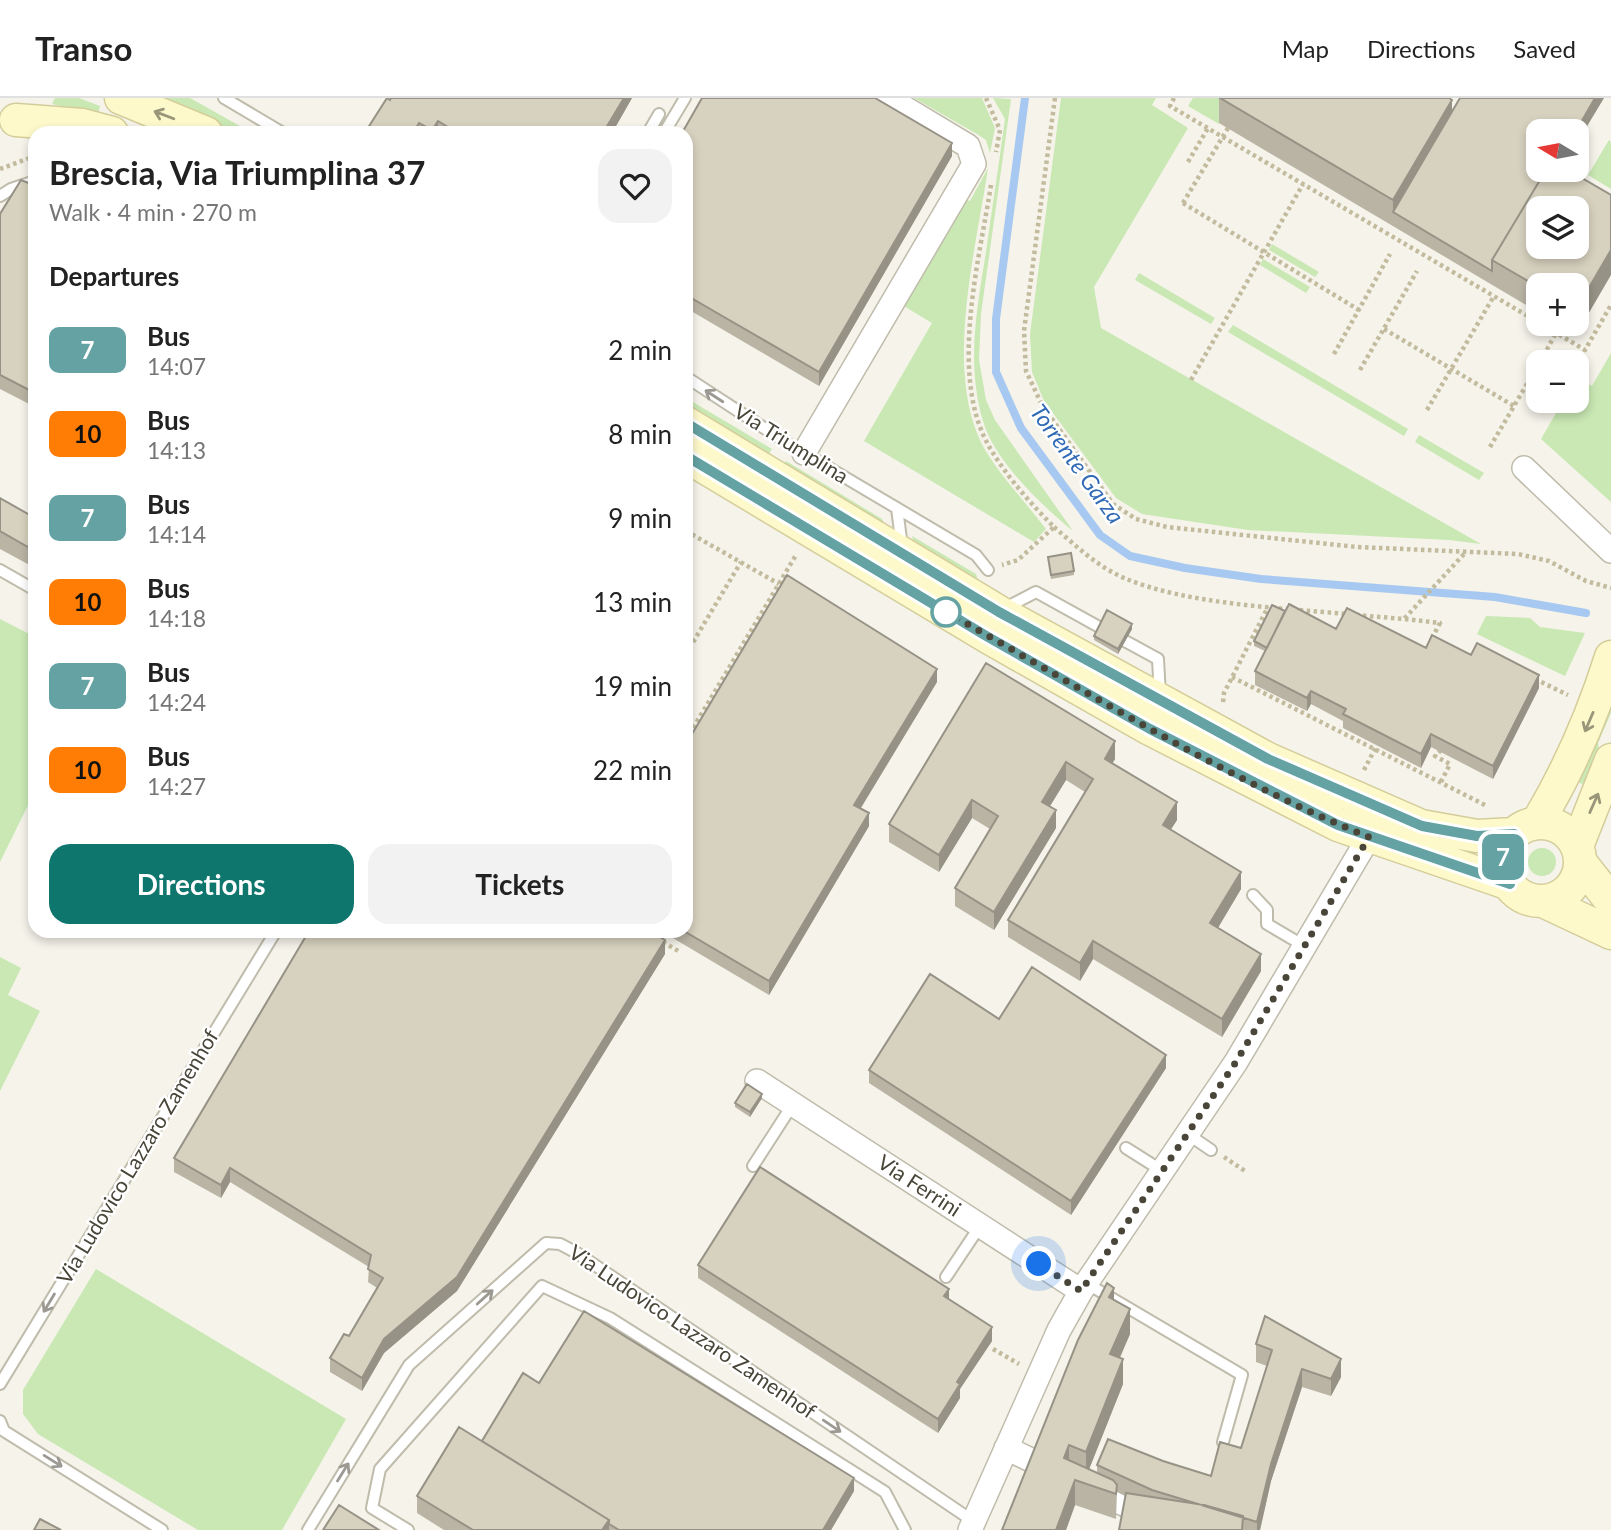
<!DOCTYPE html>
<meta charset="utf-8">
<style>
body{margin:0;font-family:Lato,sans-serif;background:#f2f2f2;color:#222;height:100vh;display:flex;flex-direction:column;font-size:26px;white-space:nowrap}
*{box-sizing:border-box;margin:0}
p{font-size:23px;color:#767676}
.icon{flex:none;width:38px;height:38px;fill:none;stroke:currentColor;stroke-width:2;stroke-linecap:round;stroke-linejoin:round}
.map{position:relative;flex:1;overflow:hidden}
.side{position:absolute;left:28px;top:28px;width:665px;height:812px;display:flex;flex-direction:column;background:#fff;border-radius:21px;box-shadow:0 4px 10px #0003}
.side>*{flex:none}
.badge{padding:0 14px;border-radius:10px;font-size:24px;line-height:46px}
.needle{width:46px;rotate:280deg}
.controls{position:absolute;left:1526px;top:21px;display:grid;gap:14px}
.controls a{display:grid;place-items:center;width:63px;height:63px;border-radius:14px;background:#fff;box-shadow:0 4px 10px #0003;font-size:35px}
.you{position:absolute;width:35px;height:35px;margin:-18px;border:5px solid #fff;border-radius:50%;background:#1a73e8;box-shadow:0 0 0 10px #1a73e833}
.map>.badge{position:absolute;translate:-50% -50%;box-shadow:0 0 0 4px #fff}
h2{padding:0 21px;font-size:26px;line-height:63px}
.round{display:grid;place-items:center;flex:none;width:74px;height:74px;border-radius:21px;background:#f2f2f2}
.head{display:flex;align-items:center;justify-content:space-between;height:119px;padding:0 21px}
h1{font-size:33px;font-weight:700;line-height:52px}
.button{display:flex;gap:14px;margin-top:auto;padding:14px 21px}
.button a{flex:1;height:80px;border-radius:21px;background:#0f766e;color:#fff;font-size:28px;font-weight:700;line-height:80px;text-align:center}
.button a+a{background:#f2f2f2;color:#222}
ul{padding:0;list-style:none}
li{display:flex;align-items:center;gap:21px;height:84px;padding:0 21px}
li div{flex:1}
li b{display:block;font-size:26px}
li em{font-style:normal}
li .badge{min-width:77px;font-weight:700;text-align:center}
header{display:flex;align-items:center;gap:42px;box-sizing:border-box;height:98px;padding:0 35px;background:#fff;border-bottom:2px solid #e0e0e0}
header strong{font-size:33px}
nav{display:flex;gap:38px;margin-inline-start:auto;font-size:24px}
.map>svg:first-child{display:block}
</style>
<header>
<strong>Transo</strong>
<nav><a>Map</a><a>Directions</a><a>Saved</a></nav>
</header>
<div class="map">
<svg width="1611" height="1432" viewBox="0 0 1611 1432">
<rect width="100%" height="100%" fill="#f5f3ea"/>
<!-- green -->
<path fill="#c9e8b3" d="M55,0H79L100,8L98,16L52,6Z
M164,0H190L247,32L245,35H237Z
M914,0H982L995,30L990,55L986,42L977,36Z
M993,0L1011,1L981,216L979,262L986,302L995,322L1073,433C1042,408 994,362 983,323C966,266 977,210 986,154C992,110 999,66 1005,21Z
M1061,0H1156L1152,7L1188,30L1094,189L1101,230L1481,446L1449,442L1248,432L1142,416L1116,400L1044,303L1032,274L1030,236Z
M1193,0H1234L1219,26L1188,8Z
M1609,42L1611,44V91L1588,77Z
M988,70C976,153 941,280 987,355C1004,382 1027,406 1046,431L1034,444L864,343L932,225L902,207L964,101L970,103Z
M1272,146L1319,174L1315,179L1269,152Z
M1263,161L1310,189L1306,195L1260,167Z
M1139,175L1215,220L1211,226L1135,182Z
M1233,227L1408,331L1404,338L1228,234Z
M1611,255V404L1541,341L1563,303H1577V279L1592,288Z
M686,300L772,351L767,359L686,310Z
M1419,337L1484,375L1479,382L1415,344Z
M786,363L882,421L887,431L783,368Z
M912,438L976,476L980,488L915,448Z
M1486,518L1530,520L1540,529L1585,535L1565,578L1477,536Z
M0,521L35,539V693L0,764Z
M1611,597V615L1598,645L1600,659L1588,688L1572,682Z
M1528 764a14 14 0 1 1 28 0a14 14 0 1 1-28 0Z
M0,859L21,870L8,897L40,913L0,993Z
M96,1171L346,1321L282,1432H198L38,1336L23,1316V1292Z"/>
<g fill="none" stroke-linecap="round" stroke-linejoin="round">
<!-- stream -->
<path stroke="#a7c8f0" stroke-width="8" d="M1025,0L996,221V274L1021,330L1100,437L1130,458L1185,470L1261,481L1495,499L1586,515"/>
<!-- lane casing -->
<g stroke="#c0bcac" stroke-width="14">
<path id="lane" d="M224,0L283,35
M648,35L659,16
M664,35L685,0
M0,98L11,91L35,83
M686,279L787,345L976,457L988,472
M897,410L902,449
M0,472L35,492
M1005,510L1036,494L1101,530
M1125,543L1158,561L1160,598
M1253,797L1267,812V826L1306,849
M1189,1037L1211,1052
M1126,1050L1164,1074
M753,1068L793,1006
M946,1179L980,1128
M1086,1185L1242,1277L1223,1344
M0,1286L276,833
M0,1323L4,1333L162,1432
M308,1432L409,1267L546,1145L560,1146L577,1155L973,1423
M408,1432L372,1410L380,1371L542,1188L610,1220L885,1394L905,1432"/>
</g>
<!-- street casing -->
<g stroke="#c0bcac" stroke-width="26">
<path id="street" d="M804,355L974,66L968,48L888,0
M1524,370L1611,453
M757,983L1081,1193
M1006,1350L1037,1365
M1089,1389L1146,1417L1214,1432
M970,1432L1059,1232L1081,1193L1236,964L1369,739"/>
</g>
<!-- secondary casing -->
<g stroke="#d4cd9a" stroke-width="35">
<path id="secondary" d="M121,0L206,35
M16,22L82,27L112,35
M686,325L999,514L1268,661L1421,728L1477,738L1514,736
M686,358L988,539L1150,631L1338,727L1510,786
M1537,725C1569,672 1592,619 1611,559
M1502 764a39 39 0 1 1 78 0a39 39 0 1 1-78 0Z
M1577,748L1611,662
M1581,765L1611,803
M1543,803L1611,835"/>
</g>
<!-- path -->
<path stroke="#c2bb9e" stroke-width="4.5" stroke-dasharray="3.5 3.5" stroke-linecap="butt" d="M986,0L1000,32L996,54
M1055,0L1024,233L1026,273L1042,307L1113,406L1136,421L1167,429L1357,449L1518,456L1549,463L1586,483L1611,490
M1174,0L1170,8L1538,224
M1188,64L1208,30
M0,71L35,58
M991,87C979,164 948,279 990,350C1007,379 1031,406 1054,429L1018,462L1002,467
M1183,105L1359,212
M1541,226L1585,252L1611,207
M1384,231L1514,308
M1334,256L1390,156
M1540,264L1556,235
M1360,272L1417,173
M1191,282L1303,86
M1427,312L1494,198
M1490,349L1538,267
M1054,429C1076,448 1097,468 1124,480C1185,506 1280,510 1347,516
M686,433L779,486
M1356,517L1404,521L1465,455
M1405,521L1440,525L1431,542
M686,556L741,464
M1232,579L1487,708
M1535,581L1568,597
M1223,604L1224,595L1268,509
M686,642L796,457
M1364,672L1377,647
M1441,684L1450,666L1435,658L1441,652
M663,844L680,854
M1224,1059L1245,1073
M993,1251L1019,1266"/>
<!-- lane -->
<use href="#lane" stroke="#fff" stroke-width="10"/>
<!-- street -->
<use href="#street" stroke="#fff" stroke-width="23"/>
<!-- secondary -->
<use href="#secondary" stroke="#fef9cb" stroke-width="32"/>
<!-- path-bridge -->
<path stroke="#c2bb9e" stroke-width="4.5" stroke-dasharray="3.5 3.5" stroke-linecap="butt" d="M1183,105L1228,30"/>
</g>
<!-- wall -->
<path fill="#b9b4a4" d="M391,0H632L612,35H366V33Z
M1219,0L1452,14L1538,72L1611,97L1576,237L1558,226H1577V187H1538V214L1219,25Z
M686,35L952,58L819,288L686,210Z
M35,80V309L0,291V116L31,86Z
M0,400L35,420V470L0,451Z
M1048,459L1074,473V477L1051,481Z
M1285,513L1336,531L1426,550L1539,590L1493,681L1431,649L1421,670L1343,630V623L1311,606L1307,613L1255,587V573L1265,553L1254,548V543Z
M1132,531L1118,556L1094,542V538Z
M986,565L1115,661L1112,665L1177,722L1171,731L1241,791L1218,830L1261,873L1222,939L1093,861L1080,883L1008,839V822L1085,694L1066,682L1050,708L1056,730L994,832L955,808V790L990,731L972,720L939,774L889,744V726Z
M937,584L861,710L869,728L769,897L661,833H686Z
M665,856L457,1193L384,1255L362,1293L330,1274V1260L349,1238L377,1190L368,1184L369,1169L230,1084L221,1100L174,1074V1060Z
M999,921L1166,970L1071,1117L869,985V972Z
M762,1000L750,1019L735,1009V1005Z
M698,1167L949,1202L992,1243L960,1291V1300L938,1335L698,1180Z
M1114,1202L1130,1236L1120,1260L1123,1286L1089,1371L1097,1375V1367L1163,1363L1211,1378L1241,1350L1267,1268L1256,1264V1246L1341,1279L1331,1298L1302,1289L1271,1383L1260,1432H1119L1125,1398L1117,1394L1116,1421L1075,1407L1066,1432H1002Z
M539,1285L854,1393L831,1432H444L417,1415V1398L482,1343Z"/>
<!-- shaded-wall -->
<path fill="#969286" d="M624,0H632L612,35H603Z
M1595,0H1604L1577,45V33H1576Z
M1452,2V27L1393,114V102Z
M438,23V35H432V32Z
M419,25V35H413Z
M952,45V58L819,288V274Z
M1611,152V177L1576,237L1577,210Z
M1132,526V531L1118,556V551Z
M937,571V584L854,721V707Z
M1539,577V590L1493,681V668Z
M1311,593V606L1307,613V600Z
M1431,636V649L1421,670V656Z
M1115,643V661L1105,678V661Z
M1066,664V682L1042,721V704Z
M972,702V720L939,774V757Z
M1177,704V722L1163,744V727Z
M1056,712V730L994,832V814Z
M869,715V728L769,897V883Z
M1241,774V791L1210,843V825Z
M665,842V856L457,1193L384,1255L362,1293V1280L384,1241Z
M1093,843V861L1080,883V865Z
M1261,856V873L1222,939V921Z
M1166,957V970L1071,1117V1103Z
M762,996V1000L750,1019V1014Z
M230,1070V1084L221,1100V1087Z
M1114,1190V1215L1109,1199Z
M949,1191V1204L944,1198Z
M1130,1211V1236L1110,1281V1256Z
M992,1229V1243L960,1291V1300L938,1335V1321L957,1284Z
M1123,1261V1286L1086,1379V1354Z
M1341,1261V1279L1331,1298V1281Z
M1302,1271V1289L1271,1383L1260,1432H1257V1424L1271,1366Z
M1069,1347V1372L1064,1360Z
M854,1380V1393L831,1432H823Z
M1075,1382V1407L1066,1432H1056Z
M609,1422V1432H602Z"/>
<!-- building -->
<path fill="#d7d1bf" stroke="#969286" stroke-width="2" fill-rule="evenodd" d="M387,0L390,2L391,0H624L603,35H458L438,23L432,32L419,25L413,35H369L366,33Z
M702,0H875L952,45L819,274L686,197V35H682Z
M1220,0H1449L1452,2L1393,102Z
M1460,0H1595L1576,33H1538V72H1546L1492,162V173L1393,114Z
M1546,72H1568L1611,97V152L1577,210V187H1538V189L1492,162ZM1538,110H1577V149H1538Z
M35,80V295L0,277V116L21,82L31,86Z
M0,400L35,420V453L0,433Z
M1071,455L1074,473L1051,477L1048,459Z
M787,477L937,571L854,707L869,715L769,883L684,833H686V646Z
M1289,506L1336,531L1347,510L1426,550L1432,537L1471,557L1477,545L1539,577L1493,668L1431,636L1421,656L1343,616L1346,611L1311,593L1307,600L1255,573Z
M1272,507L1285,513L1267,550L1254,543Z
M1107,512L1132,526L1118,551L1094,538Z
M986,565L1115,643L1105,661L1177,704L1163,727L1241,774L1210,825L1261,856L1222,921L1093,843L1080,865L1008,822L1093,681L1066,664L1042,704L1056,712L994,814L955,790L998,718L972,702L939,757L889,726Z
M309,833H649L665,842L457,1179L384,1241L362,1280L330,1260L344,1236L349,1238L383,1180L368,1171L371,1157L230,1070L221,1087L174,1060Z
M1032,869L1166,957L1071,1103L869,972L930,876L999,921Z
M747,986L762,996L750,1014L735,1005Z
M760,1069L949,1191L944,1198L992,1229L957,1284L960,1286L938,1321L698,1167Z
M1107,1185L1114,1190L1109,1199L1130,1211L1110,1256L1123,1261L1086,1354L1069,1347L1064,1360L1113,1382L1117,1387L1116,1396L1075,1382L1056,1432H1002L1078,1242Z
M584,1213L854,1380L823,1432H619L609,1426V1422L482,1343L523,1275L539,1285Z
M1265,1218L1341,1261L1331,1281L1302,1271L1271,1366L1257,1424L1152,1392L1097,1367L1108,1341L1163,1363L1211,1378L1220,1344L1241,1350L1272,1252L1256,1246Z
M459,1329L609,1422L602,1432H473L417,1398Z
M1126,1395L1204,1407L1243,1418L1242,1432H1119Z
M339,1407L379,1432H323Z
M40,1421L61,1432H34Z"/>
<!-- one-way arrows -->
<defs><path id="oneway-shaft" d="M-6 0H5M1.5-3L5.5 0L1.5 3" fill="none" stroke-width="1.6" stroke-linecap="round" stroke-linejoin="round" transform="scale(1.75)"/></defs>
<g stroke="#9a967a">
<use href="#oneway-shaft" transform="translate(164 17) rotate(-159)"/>
<use href="#oneway-shaft" transform="translate(1589 624) rotate(113)"/>
<use href="#oneway-shaft" transform="translate(1594 705) rotate(-66)"/>
</g>
<g stroke="#9b9992">
<use href="#oneway-shaft" transform="translate(714 298) rotate(-147)"/>
<use href="#oneway-shaft" transform="translate(485 1199) rotate(-42)"/>
<use href="#oneway-shaft" transform="translate(49 1205) rotate(121)"/>
<use href="#oneway-shaft" transform="translate(832 1328) rotate(34)"/>
<use href="#oneway-shaft" transform="translate(53 1363) rotate(32)"/>
<use href="#oneway-shaft" transform="translate(343 1374) rotate(-58)"/>
</g>
<g fill="none" stroke-linecap="round" stroke-linejoin="round">
<!-- line casing -->
<g stroke="#fff" stroke-width="16">
<path id="line" d="M686,325L999,514L1268,661L1422,728L1477,738L1514,736C1501,751 1500,769 1510,786L1338,727L1150,631L988,539L686,358"/>
</g>
<!-- line -->
<use href="#line" stroke="#65a2a3" stroke-width="10"/>
<!-- walk -->
<path stroke="#494538" stroke-width="7" stroke-dasharray="0 12.6" d="M946,514C1082,590 1221,679 1369,739L1236,964L1081,1193L1039,1166"/>
</g>
<!-- markers -->
<circle fill="#fff" stroke="#65a2a3" stroke-width="3.5" cx="946" cy="514" r="14"/>
<g text-anchor="middle" stroke-width="5" stroke-linejoin="round" paint-order="stroke">
<!-- street labels -->
<g font-size="21" fill="#494538" stroke="#fff">
<text transform="translate(791 346) rotate(32)" y="7">Via Triumplina</text>
<text transform="translate(138 1059) rotate(-59)" y="7">Via Ludovico Lazzaro Zamenhof</text>
<text transform="translate(919 1088) rotate(33)" y="7">Via Ferrini</text>
<text transform="translate(692 1234) rotate(34)" y="7">Via Ludovico Lazzaro Zamenhof</text>
</g>
<!-- water labels -->
<g font-size="23" font-style="italic" fill="#316ab5" stroke="#fff">
<text transform="translate(1077 366) rotate(54)" y="8">Torrente Garza</text>
</g>
</g>
</svg>
<div class="controls">
<a><svg class="needle" viewBox="-14 -14 28 28"><path d="M0-13l5 13h-10z" fill="#e53935"/><path d="M0 13l5-13h-10z" fill="#767676"/></svg></a>
<a><svg class="icon" aria-label="layers" viewBox="0 0 24 24"><path d="M12 4l9 5-9 5-9-5zM3 14l9 5 9-5"/></svg></a>
<a>+</a>
<a>−</a>
</div>
<div class="you" style="left:1039px;top:1166px"></div>
<b class="badge" style="left:1503px;top:759px;background:#65a2a3;color:#fff">7</b>
<section class="side">
<div class="head"><div><h1>Brescia, Via Triumplina 37</h1><p>Walk · 4 min · 270 m</p></div><a class="round"><svg class="icon" aria-label="heart" viewBox="0 0 24 24"><path d="M12 20l-8-8c-3-5 5-10 8-4 3-6 11-1 8 4z"/></svg></a></div>
<h2>Departures</h2>
<ul>
<li><span class="badge" style="background:#65a2a3;color:#fff">7</span><div><b>Bus</b><p>14:07</p></div><em>2 min</em></li>
<li><span class="badge" style="background:#ff7d04;color:#111">10</span><div><b>Bus</b><p>14:13</p></div><em>8 min</em></li>
<li><span class="badge" style="background:#65a2a3;color:#fff">7</span><div><b>Bus</b><p>14:14</p></div><em>9 min</em></li>
<li><span class="badge" style="background:#ff7d04;color:#111">10</span><div><b>Bus</b><p>14:18</p></div><em>13 min</em></li>
<li><span class="badge" style="background:#65a2a3;color:#fff">7</span><div><b>Bus</b><p>14:24</p></div><em>19 min</em></li>
<li><span class="badge" style="background:#ff7d04;color:#111">10</span><div><b>Bus</b><p>14:27</p></div><em>22 min</em></li>
</ul>
<div class="button"><a>Directions</a><a>Tickets</a></div>
</section>
</div>
